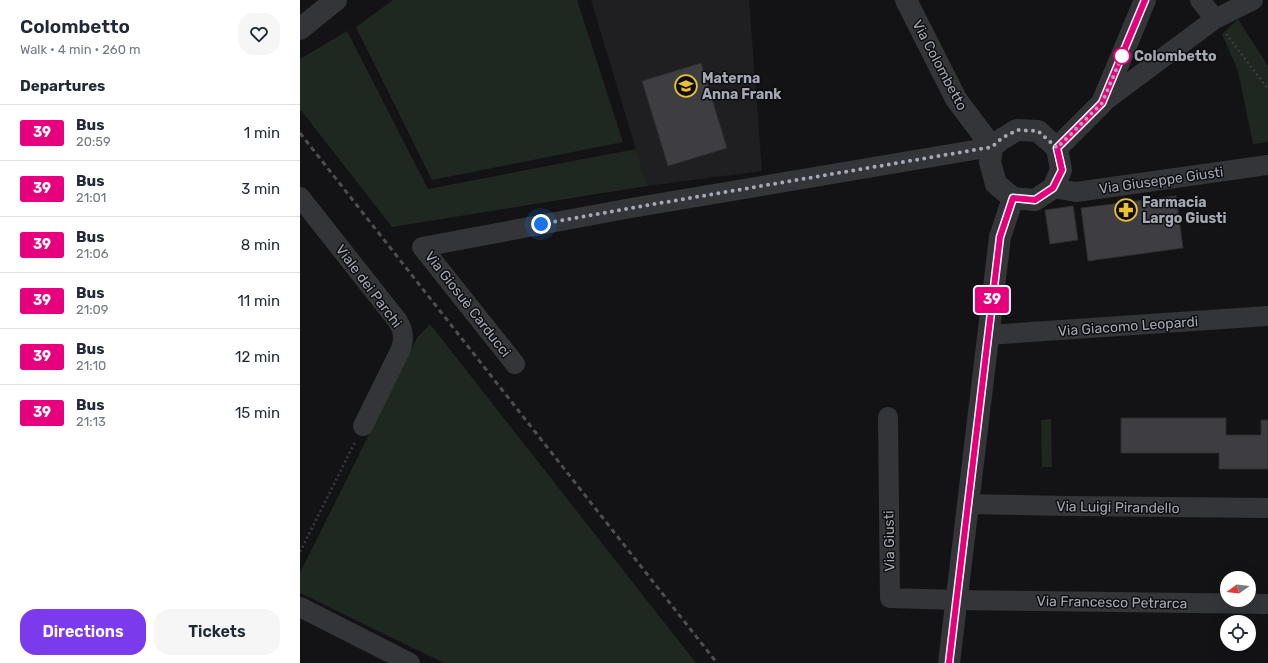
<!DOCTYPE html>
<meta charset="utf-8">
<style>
body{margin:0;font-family:Rubik,sans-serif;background:#f6f6f7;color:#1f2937;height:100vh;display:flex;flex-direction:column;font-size:15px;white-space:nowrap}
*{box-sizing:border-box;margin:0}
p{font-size:13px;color:#747a83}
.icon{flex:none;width:22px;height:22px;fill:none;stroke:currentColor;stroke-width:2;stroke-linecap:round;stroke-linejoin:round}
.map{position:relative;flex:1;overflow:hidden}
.side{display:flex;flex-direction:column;background:#fff;width:300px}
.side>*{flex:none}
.badge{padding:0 8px;border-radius:3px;font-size:14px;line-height:26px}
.needle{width:26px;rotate:255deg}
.buttons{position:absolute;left:920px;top:571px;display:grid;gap:8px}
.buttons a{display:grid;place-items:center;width:36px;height:36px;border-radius:50%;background:#fff;box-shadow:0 4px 16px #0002;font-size:20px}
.you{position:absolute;width:20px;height:20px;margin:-10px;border:3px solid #fff;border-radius:50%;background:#1a73e8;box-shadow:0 0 0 6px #1a73e833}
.map>.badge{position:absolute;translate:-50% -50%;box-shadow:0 0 0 2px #fff}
h2{padding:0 20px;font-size:15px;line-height:36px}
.round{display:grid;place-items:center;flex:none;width:42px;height:42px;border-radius:16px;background:#f6f6f7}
.overview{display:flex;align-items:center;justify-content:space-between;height:68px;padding:0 20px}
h1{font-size:19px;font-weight:600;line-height:30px}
.primary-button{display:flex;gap:8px;margin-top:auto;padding:8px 20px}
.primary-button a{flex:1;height:46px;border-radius:16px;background:#7c3aed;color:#fff;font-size:16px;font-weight:600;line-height:46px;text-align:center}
.primary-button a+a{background:#f6f6f7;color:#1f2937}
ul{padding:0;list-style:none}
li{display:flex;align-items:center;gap:12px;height:56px;padding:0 20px;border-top:1px solid #e0e1e3}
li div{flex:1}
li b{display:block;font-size:15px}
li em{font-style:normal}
li .badge{min-width:44px;font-weight:700;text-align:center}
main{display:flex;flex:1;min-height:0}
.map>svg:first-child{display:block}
</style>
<main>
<section class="side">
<div class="overview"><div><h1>Colombetto</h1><p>Walk · 4 min · 260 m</p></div><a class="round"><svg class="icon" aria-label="heart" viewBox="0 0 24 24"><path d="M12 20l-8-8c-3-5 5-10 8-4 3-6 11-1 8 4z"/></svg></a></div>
<h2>Departures</h2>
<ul>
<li><span class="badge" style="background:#e6007e;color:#fff">39</span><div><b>Bus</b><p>20:59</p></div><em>1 min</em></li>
<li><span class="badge" style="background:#e6007e;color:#fff">39</span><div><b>Bus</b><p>21:01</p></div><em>3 min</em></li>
<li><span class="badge" style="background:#e6007e;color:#fff">39</span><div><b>Bus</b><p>21:06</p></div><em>8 min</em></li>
<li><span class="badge" style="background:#e6007e;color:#fff">39</span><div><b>Bus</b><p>21:09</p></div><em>11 min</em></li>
<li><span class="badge" style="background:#e6007e;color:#fff">39</span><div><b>Bus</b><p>21:10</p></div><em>12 min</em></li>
<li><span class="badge" style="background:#e6007e;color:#fff">39</span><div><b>Bus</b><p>21:13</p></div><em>15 min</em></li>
</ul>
<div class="primary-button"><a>Directions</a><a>Tickets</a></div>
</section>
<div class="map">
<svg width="968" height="663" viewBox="0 0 968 663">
<rect width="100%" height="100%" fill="#131315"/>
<!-- built -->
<path fill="#1f1f22" d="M291,0H449L462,171L347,186Z"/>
<!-- green -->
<path fill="#1f2721" d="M93,0H277L323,142L132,180L56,27Z
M938,19L968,66V142L953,144L938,71L922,34Z
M47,31L128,189L336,149L347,186L92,227L0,109V59Z
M130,324L396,663H144L0,593V573L117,338Z
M751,419L752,467H742L741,420Z"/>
<!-- building -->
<path fill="#3d3d42" stroke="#2e2d31" d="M401,63L427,148L368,166L342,81Z
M876,196L883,248L788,261L781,208Z
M773,206L778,240L750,244L745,210Z
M821,418H926V435H961V420H968V469H919V453H821Z"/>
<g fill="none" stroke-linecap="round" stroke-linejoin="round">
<!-- path -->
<path stroke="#3a3b40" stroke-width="2.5" stroke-dasharray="2 3" stroke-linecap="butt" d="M926,34L968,89
M0,552L55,442"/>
<!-- minor -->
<path stroke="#343539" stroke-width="20" d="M900,0L915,19
M802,103L915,19L953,0
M753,188L776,192L968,165
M0,197L97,320C104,330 105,339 100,351L63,426
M688,335L968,316
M215,364L122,247L331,208L692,147
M588,417L590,598L656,600L968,604
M668,504L767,506L968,508
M0,607L110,663"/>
<!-- tertiary -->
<path stroke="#343539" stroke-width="22" d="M606,0L656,99L692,147
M0,29L36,0
M717,130L738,131L757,148L761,170L753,188L735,200L713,198L696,184L690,162L692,147L702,139Z
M757,148L802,103L845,0
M649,663L700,237L713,198"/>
<!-- rail -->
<path stroke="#4d4e54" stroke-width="3" stroke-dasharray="5 4" stroke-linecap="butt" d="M0,133L417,663"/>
</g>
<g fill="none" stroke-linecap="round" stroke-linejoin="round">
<!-- line casing -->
<g stroke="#fff" stroke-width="9">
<path id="line" d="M649,663L700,237L713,198L735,200L753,188L762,170L757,148L802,103L845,0"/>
</g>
<!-- line -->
<use href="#line" stroke="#e6007e" stroke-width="6"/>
<!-- walk -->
<path stroke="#a5a8b5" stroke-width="4" stroke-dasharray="0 7.2" d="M241,224L331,208L692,147L702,138L717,130L738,131L757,148L802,103L822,56"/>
</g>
<!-- icons -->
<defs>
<g id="school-ring" transform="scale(1.15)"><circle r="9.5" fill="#0e0e10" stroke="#eac136" stroke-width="1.5"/><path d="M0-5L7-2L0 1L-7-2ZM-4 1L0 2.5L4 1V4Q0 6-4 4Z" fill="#eac136"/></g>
<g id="pharmacy-ring" transform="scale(1.15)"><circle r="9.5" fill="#0e0e10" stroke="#eac136" stroke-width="1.5"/><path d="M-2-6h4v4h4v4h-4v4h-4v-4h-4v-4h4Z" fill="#eac136"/></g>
</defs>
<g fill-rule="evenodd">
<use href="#school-ring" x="386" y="86"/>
<use href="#pharmacy-ring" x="826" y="210"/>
</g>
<!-- markers -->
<circle fill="#fff" stroke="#e6007e" stroke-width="2" cx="822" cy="56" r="8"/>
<g text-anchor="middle" stroke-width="3" stroke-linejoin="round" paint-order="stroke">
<!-- stop labels -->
<g font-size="14" font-weight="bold" fill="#a5a8b5" stroke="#0e0e10" text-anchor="start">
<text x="834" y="61">Colombetto</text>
</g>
<!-- street labels -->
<g font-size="14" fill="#a5a8b5" stroke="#0e0e10">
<text transform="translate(640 65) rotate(62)" y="5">Via Colombetto</text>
<text transform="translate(861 180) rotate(-8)" y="5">Via Giuseppe Giusti</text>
<text transform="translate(69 286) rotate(53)" y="5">Viale dei Parchi</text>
<text transform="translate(168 304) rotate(52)" y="5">Via Giosuè Carducci</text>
<text transform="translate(828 326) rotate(-4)" y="5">Via Giacomo Leopardi</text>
<text transform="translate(818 507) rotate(1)" y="5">Via Luigi Pirandello</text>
<text transform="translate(589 541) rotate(-91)" y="5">Via Giusti</text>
<text transform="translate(812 602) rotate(1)" y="5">Via Francesco Petrarca</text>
</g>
<!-- poi labels -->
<g font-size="14" font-weight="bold" fill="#a5a8b5" stroke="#0e0e10" text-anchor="start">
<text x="402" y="83">Materna<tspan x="402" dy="16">Anna Frank</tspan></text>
<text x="842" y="207">Farmacia<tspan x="842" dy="16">Largo Giusti</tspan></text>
</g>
</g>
</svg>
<div class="buttons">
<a><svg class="needle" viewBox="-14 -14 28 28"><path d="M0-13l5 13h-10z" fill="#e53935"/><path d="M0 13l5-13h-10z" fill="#747a83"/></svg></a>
<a><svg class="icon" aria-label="locate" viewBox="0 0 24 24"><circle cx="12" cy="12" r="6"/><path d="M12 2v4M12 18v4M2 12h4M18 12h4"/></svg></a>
</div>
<div class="you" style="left:241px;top:224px"></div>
<b class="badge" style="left:692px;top:300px;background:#e6007e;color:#fff">39</b>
</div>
</main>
